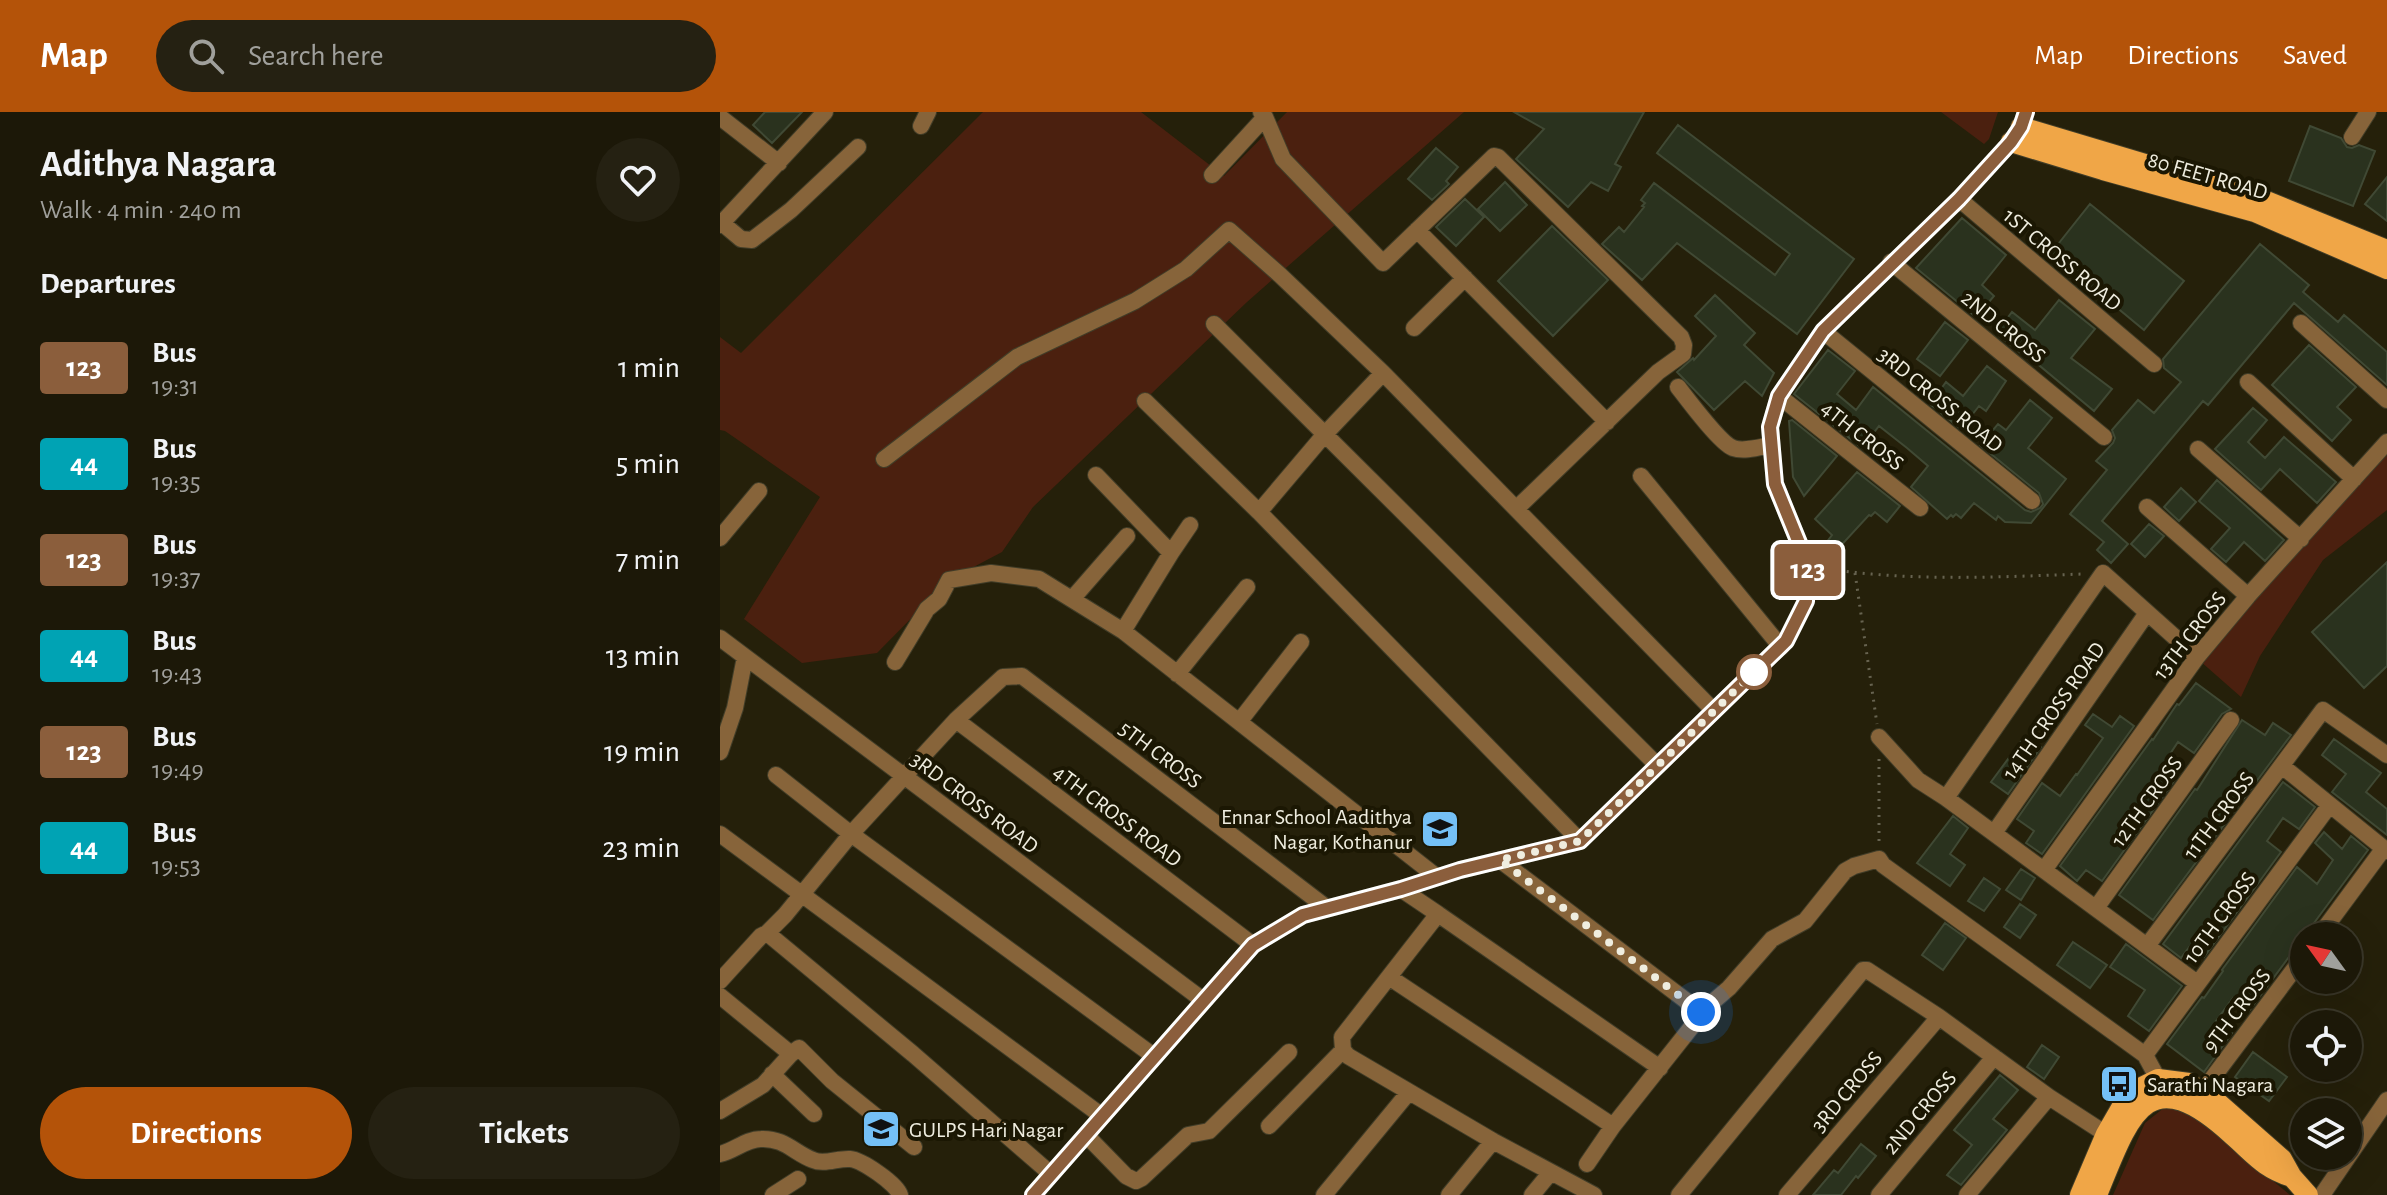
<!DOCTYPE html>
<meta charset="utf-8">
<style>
body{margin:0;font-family:"Alegreya Sans",sans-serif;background:#252112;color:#f1f3f6;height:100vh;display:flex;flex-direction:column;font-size:30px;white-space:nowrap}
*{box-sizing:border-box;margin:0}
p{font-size:26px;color:#a0a09c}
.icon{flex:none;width:44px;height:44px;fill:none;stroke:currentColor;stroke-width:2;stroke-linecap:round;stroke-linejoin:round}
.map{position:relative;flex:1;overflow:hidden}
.drawer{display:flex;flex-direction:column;background:#1c1808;width:720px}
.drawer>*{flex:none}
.badge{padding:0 16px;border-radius:6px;font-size:28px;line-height:52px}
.needle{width:52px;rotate:303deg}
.tools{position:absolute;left:1570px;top:810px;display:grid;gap:16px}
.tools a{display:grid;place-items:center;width:72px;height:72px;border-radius:50%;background:#1c1808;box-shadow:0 8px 32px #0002,0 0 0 2px #3a3729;font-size:40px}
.you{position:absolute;width:40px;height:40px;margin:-20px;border:6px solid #fff;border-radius:50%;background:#1a73e8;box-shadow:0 0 0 12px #1a73e833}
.map>.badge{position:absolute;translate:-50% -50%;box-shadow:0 0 0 4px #fff}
h2{padding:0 40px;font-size:30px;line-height:72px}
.round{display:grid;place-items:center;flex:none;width:84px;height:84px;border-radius:42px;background:#252112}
.headline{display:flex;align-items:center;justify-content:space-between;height:136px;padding:0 40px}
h1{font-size:38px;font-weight:700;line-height:60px}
.primary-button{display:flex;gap:16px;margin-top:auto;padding:16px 40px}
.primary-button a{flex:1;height:92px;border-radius:48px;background:#b45309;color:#fff;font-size:32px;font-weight:700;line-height:92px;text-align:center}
.primary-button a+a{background:#252112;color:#f1f3f6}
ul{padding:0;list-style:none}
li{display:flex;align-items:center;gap:24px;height:96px;padding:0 40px}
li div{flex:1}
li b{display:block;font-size:30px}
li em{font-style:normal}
li .badge{min-width:88px;font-weight:700;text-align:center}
header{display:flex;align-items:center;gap:48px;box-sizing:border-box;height:112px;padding:0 40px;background:#b45309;color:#fff}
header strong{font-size:38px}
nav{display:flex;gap:44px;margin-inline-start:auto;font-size:28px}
.search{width:560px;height:72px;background:#252112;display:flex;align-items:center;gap:20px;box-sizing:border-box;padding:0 28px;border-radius:44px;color:#a0a09c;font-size:30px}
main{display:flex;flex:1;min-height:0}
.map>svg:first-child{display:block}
</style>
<header>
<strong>Map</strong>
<div class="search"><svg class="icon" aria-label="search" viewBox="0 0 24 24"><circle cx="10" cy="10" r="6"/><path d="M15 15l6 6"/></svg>Search here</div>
<nav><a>Map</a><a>Directions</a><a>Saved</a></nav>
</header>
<main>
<section class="drawer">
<div class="headline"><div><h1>Adithya Nagara</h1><p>Walk · 4 min · 240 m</p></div><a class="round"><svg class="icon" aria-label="heart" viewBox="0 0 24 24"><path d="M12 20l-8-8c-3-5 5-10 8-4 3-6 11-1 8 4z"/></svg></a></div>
<h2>Departures</h2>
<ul>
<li><span class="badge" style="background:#8b5e3c;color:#fff">123</span><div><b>Bus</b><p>19:31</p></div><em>1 min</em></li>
<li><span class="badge" style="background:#00a3b4;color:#fff">44</span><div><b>Bus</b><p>19:35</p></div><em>5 min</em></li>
<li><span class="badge" style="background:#8b5e3c;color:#fff">123</span><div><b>Bus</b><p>19:37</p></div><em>7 min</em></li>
<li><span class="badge" style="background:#00a3b4;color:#fff">44</span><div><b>Bus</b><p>19:43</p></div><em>13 min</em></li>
<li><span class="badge" style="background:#8b5e3c;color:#fff">123</span><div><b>Bus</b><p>19:49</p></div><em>19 min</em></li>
<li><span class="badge" style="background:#00a3b4;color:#fff">44</span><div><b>Bus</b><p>19:53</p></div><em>23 min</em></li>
</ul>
<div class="primary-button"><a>Directions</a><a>Tickets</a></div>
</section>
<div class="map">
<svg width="1667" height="1083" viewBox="0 0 1667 1083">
<rect width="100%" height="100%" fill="#25200a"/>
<!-- green -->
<path fill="#4b200f" d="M263,0H421L504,64L567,0H744L527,190L313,395L282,440L229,468L157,541L82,551L24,507L100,385L5,319L0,318V225L21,241Z
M1221,0H1278L1269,27L1264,32Z
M1667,342V398L1603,448L1540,544L1521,585L1480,549Z
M1445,995L1468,999L1570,1083H1393L1425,1011Z"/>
<!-- building -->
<path fill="#2a321e" stroke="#404934" stroke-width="2" d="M45,0H82L52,31L33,13Z
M794,0H924L895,52L901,55L888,79L871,70L848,95L796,47L824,17Z
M958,13L1134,147L1077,222L957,131L922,168L882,132L899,115L904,120L924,95L922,94L925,91L921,88L934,71L1055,163L1070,142L937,41Z
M1590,14L1621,26L1627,35L1632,36L1639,33L1655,39L1633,94L1569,69Z
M716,36L738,55L726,69L729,72L712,88L688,67Z
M1667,65V109L1645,92Z
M785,70L807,93L780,119L758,97Z
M745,87L764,105L736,134L716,115Z
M1370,92L1464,169L1424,218L1331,141Z
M1242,106L1286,143L1262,173L1274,184L1256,205L1196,156Z
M832,114L888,168L833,224L778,169Z
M1540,132L1589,173L1583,180L1618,210L1624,203L1667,240V273L1574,191L1488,293L1483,289L1382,409L1408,432L1391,451L1377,438L1384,430L1350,402L1387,358L1376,349L1393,331L1395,326L1392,318L1418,288L1434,301L1461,270L1444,256L1443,247Z
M995,183L1035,221L1024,233L1054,261L1042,284L1025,269L994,298L957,260L973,246L974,248L996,224L975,204Z
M1339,188L1375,217L1351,246L1392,277L1374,299L1308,244L1307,246L1276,221L1292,200L1315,218Z
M1225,210L1248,228L1220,264L1197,247Z
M1589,233L1636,275L1617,295L1631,308L1612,329L1552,273Z
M1108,238L1135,259L1117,282L1136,298L1153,275L1305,398L1311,400L1320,396L1323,392L1319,381L1260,333L1278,312L1286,318L1310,288L1332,306L1308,336L1346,367L1311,411L1285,410L1278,404L1276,408L1254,391L1241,406L1236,402L1233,405L1231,403L1227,407L1191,375L1208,354L1187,336L1159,314L1142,336L1074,282Z
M1267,254L1286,269L1266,299L1259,294L1241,317L1210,292L1226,270L1243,284Z
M1533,296L1547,308L1528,330L1545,346L1564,325L1616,370L1597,391L1560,357L1541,378L1495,337Z
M1072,308L1117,344L1084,384L1073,365L1069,309Z
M1137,360L1180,394L1167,410L1155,400L1151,404L1149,403L1116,439L1106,431L1112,423L1095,407Z
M1497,368L1564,428L1545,449L1524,430L1506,450L1491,437L1510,416L1479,389Z
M1461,376L1476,390L1459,409L1444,395Z
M1429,412L1444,424L1425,445L1411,432Z
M1667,450V554L1644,576L1592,520Z
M1476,571L1511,597L1502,602L1474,641L1458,630L1442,654L1457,665L1382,769L1366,758L1357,769L1340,754L1432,627L1433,628L1457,592L1459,593Z
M1373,602L1392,615L1400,604L1414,614L1322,742L1306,731L1314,719L1297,707L1322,671L1340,684L1356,662L1357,663L1383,626L1365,613Z
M1522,608L1545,623L1553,611L1571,623L1433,808L1399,783L1475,677L1477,678Z
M1305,624L1321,635L1288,682L1271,670Z
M1614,627L1661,661L1646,680L1667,697V723L1612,680L1626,662L1602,643Z
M1563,670L1595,695L1579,717L1563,706L1547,729L1561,740L1484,845L1470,834L1461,846L1443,832Z
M1233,704L1248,716L1230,742L1245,753L1230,774L1197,751Z
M1604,720L1622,737L1631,724L1648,738L1529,899L1513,886L1496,909L1512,921L1484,960L1447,932L1482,885L1484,886L1503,859L1502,858L1577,755L1597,772L1613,748L1595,731Z
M1301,757L1315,766L1301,788L1286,778Z
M1264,766L1280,777L1264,799L1248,789Z
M1300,792L1316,803L1300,826L1284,815Z
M1225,811L1246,826L1223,858L1202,843Z
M1353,830L1387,853L1370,876L1337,853Z
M1406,832L1462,874L1429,919L1408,904L1425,878L1390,855Z
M1322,933L1339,945L1324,967L1307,955Z
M1533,940L1567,965L1549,989L1515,965Z
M1280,963L1298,978L1273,1007L1287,1018L1241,1073L1227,1063L1252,1033L1234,1018Z
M1141,1032L1156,1044L1138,1066L1136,1064L1121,1083H1093L1114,1058L1118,1061Z"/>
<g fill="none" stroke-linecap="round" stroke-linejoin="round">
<!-- minor casing -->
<g stroke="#413d28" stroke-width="18">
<path id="minor" d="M541,0L545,5L563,47L663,151L774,44L778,45L961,225L964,233L963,242L938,260L796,397
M0,5L59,51
M201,14L208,0
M1632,25L1648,0
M492,63L545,5
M1239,87L1434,252
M2,111L21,127L32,128L71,98L138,35
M0,113L105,0
M697,118L887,310
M1171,150L1384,325
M1581,211L1667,288
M494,212L938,654
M694,216L745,166
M1103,219L1312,389
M1528,270L1634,367
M958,275C968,288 1000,331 1013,336C1024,340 1040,335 1051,333
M1059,284L1200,396
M425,289L539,400L860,729
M1478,337L1581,427
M164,347L297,245L415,189L466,157L509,118L560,163L663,261L994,599
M376,363L451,441L470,413
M921,364L1061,535
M1427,395L1528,484
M539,400L605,322L663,261
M0,426L39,379
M352,487L407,424
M403,519L451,441
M0,526L484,889
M175,550L207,497L219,487L229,468L271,461L319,467L403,519L717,765
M457,562L527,475
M236,608L533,833
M519,610L581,530
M1159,625L1198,668L1226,686L1477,871
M0,640L15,596L25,545
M1562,654L1667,739
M56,663L131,722L435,945
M1226,686L1383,461L1477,545
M1274,721L1427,501
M0,722L382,1004
M780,748L981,900
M1324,758L1477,545L1528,484L1667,330
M681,777L718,802L622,925L623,938L628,944L773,1029L874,1083
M1376,796L1511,608
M718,802L940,956
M1599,824L1664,736
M1427,834L1603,598L1667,643
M669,865L893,1014
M0,869L41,824L47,821
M0,884L71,942
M1425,943L1609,694
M52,962L94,1002
M1482,980L1584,844
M0,999L43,973L71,942L79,936L112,969L194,1035
M549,1014L623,938
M366,1023L406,1064L416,1069L422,1066L468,1023L489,1019L569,940
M0,1042C14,1039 26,1027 41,1027C65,1026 74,1041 93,1048C104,1053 118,1046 130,1047C142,1048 177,1072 180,1083
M867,1052L893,1014L981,903V900L1009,876L1052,827L1085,809L1125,759L1134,754L1159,747L1163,753L1425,943L1438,967L1439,976
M331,1062L193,942L47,821L65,803L131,722L236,608L283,565L302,564L607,796
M53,1083L78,1067
M313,1083L533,833L583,803L681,777L740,758L860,729L1066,529L1086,489L1088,453L1055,372L1050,315L1059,284L1103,219L1239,87L1291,30L1301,15L1306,0
M604,1083L689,980
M729,1083L773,1029
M812,1083L831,1060
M959,1083L1143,858H1147L1219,905L1329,985L1386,1022
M1067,1083L1219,905
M1159,1083L1274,945
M1247,1083L1329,985
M1602,1083L1667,988"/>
</g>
<!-- major casing -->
<g stroke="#413d28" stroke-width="22">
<path id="major" d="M1301,15L1539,86L1667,138
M1291,30L1383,58L1535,100L1667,157
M1360,1083L1386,1022L1401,996L1422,975L1438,967L1469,971L1496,989L1562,1047L1572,1065L1588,1083
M1377,1083C1409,1005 1426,944 1512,1023C1534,1042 1543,1056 1572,1065"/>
</g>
<!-- path -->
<path stroke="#676350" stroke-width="3" stroke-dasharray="2 6" stroke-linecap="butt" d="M1103,456C1188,470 1277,465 1363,462
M1135,461L1157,612
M1159,647V732"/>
<!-- minor -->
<use href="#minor" stroke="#87643a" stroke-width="16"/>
<!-- major -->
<use href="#major" stroke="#f0a647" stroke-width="20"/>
</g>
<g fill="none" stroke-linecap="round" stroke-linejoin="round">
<!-- line casing -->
<g stroke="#fff" stroke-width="18">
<path id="line" d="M313,1083L533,833L583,803L681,777L740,758L860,729L1066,529L1086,489L1088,453L1055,372L1050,315L1059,284L1103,219L1239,87L1291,30L1301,15L1306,0"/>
</g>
<!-- line -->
<use href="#line" stroke="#8b5e3c" stroke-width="12"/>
<!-- walk -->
<path stroke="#efeddf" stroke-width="8" stroke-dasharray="0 14.4" d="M981,900L780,748L860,729L1034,560"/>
</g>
<!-- icons -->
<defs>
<g id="school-square" transform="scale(2)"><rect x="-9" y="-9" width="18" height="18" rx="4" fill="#74c0f6" stroke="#1b1703"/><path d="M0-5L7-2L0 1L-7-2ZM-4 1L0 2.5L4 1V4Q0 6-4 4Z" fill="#111"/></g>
<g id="bus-square" transform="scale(2)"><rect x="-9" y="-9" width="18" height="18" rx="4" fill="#74c0f6" stroke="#1b1703"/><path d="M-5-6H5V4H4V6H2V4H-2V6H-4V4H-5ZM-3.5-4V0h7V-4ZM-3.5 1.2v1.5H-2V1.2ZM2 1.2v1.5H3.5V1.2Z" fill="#111"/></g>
</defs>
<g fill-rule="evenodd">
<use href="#school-square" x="720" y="717"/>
<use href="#bus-square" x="1399" y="972"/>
<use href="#school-square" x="161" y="1017"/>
</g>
<!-- markers -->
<circle fill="#fff" stroke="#8b5e3c" stroke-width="4" cx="1034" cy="560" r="16"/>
<g text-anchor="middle" stroke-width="8" stroke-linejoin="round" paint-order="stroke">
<!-- street labels -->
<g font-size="22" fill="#efeddf" stroke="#1b1703">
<text transform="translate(1488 63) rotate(16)" y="8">80 FEET ROAD</text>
<text transform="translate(1343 147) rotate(40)" y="8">1ST CROSS ROAD</text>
<text transform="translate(1284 214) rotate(39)" y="8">2ND CROSS</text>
<text transform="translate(1221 287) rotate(39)" y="8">3RD CROSS ROAD</text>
<text transform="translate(1143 323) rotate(38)" y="8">4TH CROSS</text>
<text transform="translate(1469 523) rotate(-52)" y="8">13TH CROSS</text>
<text transform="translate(1333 598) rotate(-55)" y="8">14TH CROSS ROAD</text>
<text transform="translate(441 642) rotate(37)" y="8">5TH CROSS</text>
<text transform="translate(1426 689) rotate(-54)" y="8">12TH CROSS</text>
<text transform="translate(255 690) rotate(37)" y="8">3RD CROSS ROAD</text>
<text transform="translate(398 703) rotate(37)" y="8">4TH CROSS ROAD</text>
<text transform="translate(1498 703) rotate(-53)" y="8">11TH CROSS</text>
<text transform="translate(1499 805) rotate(-54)" y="8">10TH CROSS</text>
<text transform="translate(1516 898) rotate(-53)" y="8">9TH CROSS</text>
<text transform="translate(1126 979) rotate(-50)" y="8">3RD CROSS</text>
<text transform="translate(1199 1000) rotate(-50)" y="8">2ND CROSS</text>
</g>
<!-- poi labels -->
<g font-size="22" fill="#efeddf" stroke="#1b1703" text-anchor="start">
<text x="692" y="712" text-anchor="end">Ennar School Aadithya<tspan x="692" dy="25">Nagar, Kothanur</tspan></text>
<text x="1427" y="980">Sarathi Nagara</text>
<text x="189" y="1025">GULPS Hari Nagar</text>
</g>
</g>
</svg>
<div class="tools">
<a><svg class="needle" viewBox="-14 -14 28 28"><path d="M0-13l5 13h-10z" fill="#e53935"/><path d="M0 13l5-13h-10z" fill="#a0a09c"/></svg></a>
<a><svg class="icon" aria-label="locate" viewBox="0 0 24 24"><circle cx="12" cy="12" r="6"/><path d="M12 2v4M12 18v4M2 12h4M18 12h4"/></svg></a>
<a><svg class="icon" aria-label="layers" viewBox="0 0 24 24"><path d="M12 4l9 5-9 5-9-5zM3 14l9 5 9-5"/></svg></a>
</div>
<div class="you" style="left:981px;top:900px"></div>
<b class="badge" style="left:1088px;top:458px;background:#8b5e3c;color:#fff">123</b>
</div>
</main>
